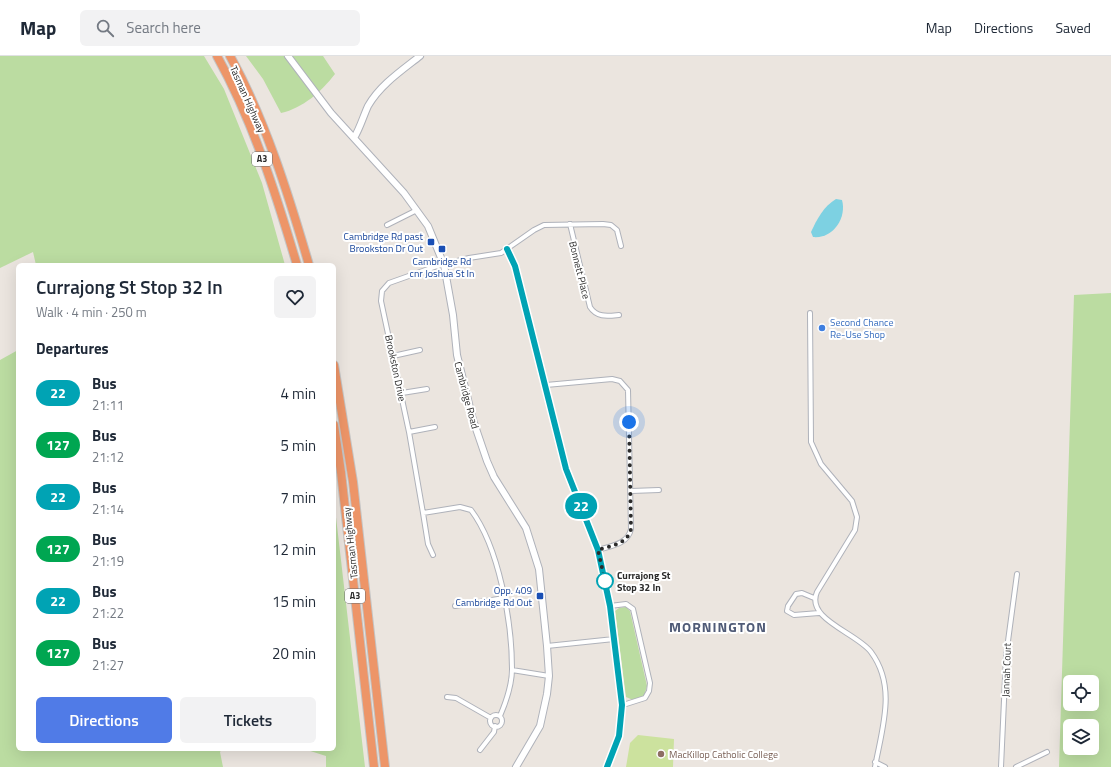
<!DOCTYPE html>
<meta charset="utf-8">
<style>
body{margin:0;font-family:"Titillium Web",sans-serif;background:#f2f2f3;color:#1f2937;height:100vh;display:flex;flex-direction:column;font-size:15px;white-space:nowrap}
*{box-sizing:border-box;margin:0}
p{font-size:13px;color:#747a83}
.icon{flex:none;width:22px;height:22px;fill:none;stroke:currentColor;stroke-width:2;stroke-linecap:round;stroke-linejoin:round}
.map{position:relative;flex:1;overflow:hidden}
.drawer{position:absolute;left:16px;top:207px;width:320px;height:488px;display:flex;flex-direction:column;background:#fff;border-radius:6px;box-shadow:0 4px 16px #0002}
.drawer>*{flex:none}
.badge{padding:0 8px;border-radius:13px;font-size:14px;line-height:26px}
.fabs{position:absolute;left:1063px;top:619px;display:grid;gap:8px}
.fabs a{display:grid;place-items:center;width:36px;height:36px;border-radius:6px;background:#fff;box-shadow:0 4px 16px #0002;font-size:20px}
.you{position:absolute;width:20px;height:20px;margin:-10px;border:3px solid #fff;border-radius:50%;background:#1a73e8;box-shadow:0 0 0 6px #1a73e833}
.map>.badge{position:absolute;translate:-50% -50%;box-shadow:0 0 0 2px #fff}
h2{padding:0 20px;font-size:15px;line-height:36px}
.round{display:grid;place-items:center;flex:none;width:42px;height:42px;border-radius:6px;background:#f2f2f3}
.headline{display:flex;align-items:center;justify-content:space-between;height:68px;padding:0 20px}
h1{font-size:19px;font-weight:600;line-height:30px}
.button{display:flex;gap:8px;margin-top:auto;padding:8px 20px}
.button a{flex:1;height:46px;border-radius:6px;background:#507be7;color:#fff;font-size:16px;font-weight:600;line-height:46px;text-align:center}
.button a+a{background:#f2f2f3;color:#1f2937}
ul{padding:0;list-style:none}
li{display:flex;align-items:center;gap:12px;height:52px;padding:0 20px}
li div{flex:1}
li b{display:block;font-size:15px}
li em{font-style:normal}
li .badge{min-width:44px;font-weight:700;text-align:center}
header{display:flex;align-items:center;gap:24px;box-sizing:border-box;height:56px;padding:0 20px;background:#fff;border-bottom:1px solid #e0e1e3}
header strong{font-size:19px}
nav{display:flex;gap:22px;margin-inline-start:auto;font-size:14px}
.search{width:280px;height:36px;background:#f2f2f3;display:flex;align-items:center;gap:10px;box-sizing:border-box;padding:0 14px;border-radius:6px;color:#747a83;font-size:15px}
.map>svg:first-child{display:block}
</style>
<header>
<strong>Map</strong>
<div class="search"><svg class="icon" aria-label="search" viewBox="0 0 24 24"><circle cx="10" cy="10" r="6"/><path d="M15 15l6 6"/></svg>Search here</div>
<nav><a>Map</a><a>Directions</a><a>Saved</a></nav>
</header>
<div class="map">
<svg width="1111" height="711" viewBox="0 0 1111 711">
<rect width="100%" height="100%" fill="#ebe5df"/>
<!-- green -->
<path fill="#bbdca1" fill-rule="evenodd" d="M0,0H204L224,33L262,127L285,209H36L33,196L0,212Z
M246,0H323L335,18C321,36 303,52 281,57L263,23Z
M1111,237V711H1059L1074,239ZM1070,626H1092V648H1070ZM1070,670H1092V692H1070Z
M18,294V693H222L220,696L223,711H0V304Z
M334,444L365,711H326V700L304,693H334Z
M626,551L630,555L647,630L644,640L633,644L626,641L615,555L619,552Z"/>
<!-- pitch -->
<path fill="#cce29e" d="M638,679L674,683L673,711H626L630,687Z"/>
<!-- water -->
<path fill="#7dd1e2" d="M836,143L842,144C847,162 833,183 813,181L811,176C817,163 824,150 836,143Z"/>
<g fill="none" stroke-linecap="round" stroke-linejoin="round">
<!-- minor casing -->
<g stroke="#afb2ba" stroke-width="6">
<path id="minor" d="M570,168L590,251C597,262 608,260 619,259
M387,169L417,154
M507,193L515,210L566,413L598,494L610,550L623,649L619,680L607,711
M810,257L811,386L821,408L852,445L857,461L855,474L817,536C805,563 857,577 871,596C897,631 882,672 875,711
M393,300L420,294
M546,329L612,323L620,325L628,334L631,473C628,488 611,490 598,494
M402,337L427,333
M409,376L435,371
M631,435L659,434
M423,457L409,376L381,245L382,235L389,227L434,211L469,202L501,197L534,174L544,169L603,168L611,169L617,174L621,190
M433,499L428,488L423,457L460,451L471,454C499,491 512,566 512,613C512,628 506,646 500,660
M814,542L802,537L796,538L788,550L787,555L794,559L819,557
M455,550L504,542
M610,550L626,548L633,553L650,627L649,635L645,642L623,649
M547,590L614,583
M512,614L549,620
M447,641L456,642L491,662
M490 665a6 6 0 1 1 12 0a6 6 0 1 1-12 0Z
M480,694L494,676L495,670
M875,706L885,711
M1001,711L1006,600L1017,518
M1016,711L1047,696"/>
</g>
<!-- secondary casing -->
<g stroke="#afb2ba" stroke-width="8">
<path id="secondary" d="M288,0L331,57L404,137L428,170L444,209L453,259L457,299L473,364L487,405L494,421L526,472L539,513L547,590L549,620L547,638L540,670L516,711
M354,82C360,72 363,61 368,50C380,29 401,15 420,0"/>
</g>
<!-- motorway casing -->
<g stroke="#c4c4c4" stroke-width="10">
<path id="motorway" d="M217,0C253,65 276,138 297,209
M230,0C265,63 289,140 309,209
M334,309L353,426L385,711
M334,369L341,416L374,711"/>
</g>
<!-- minor -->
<use href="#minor" stroke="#fff" stroke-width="4"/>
<!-- secondary -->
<use href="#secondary" stroke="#fff" stroke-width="6"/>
<!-- motorway -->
<use href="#motorway" stroke="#ed9568" stroke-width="8"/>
</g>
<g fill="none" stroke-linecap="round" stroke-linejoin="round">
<!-- line casing -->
<g stroke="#fff" stroke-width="9">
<path id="line" d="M507,193L515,210L566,413L598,494L610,550L622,649L619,680L607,711"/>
</g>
<!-- line -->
<use href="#line" stroke="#00a3b4" stroke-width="6"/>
<!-- walk -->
<path stroke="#2b2b2b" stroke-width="4" stroke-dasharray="0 7.2" d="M605,525L598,494C610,490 628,488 631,473L629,366"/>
</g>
<!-- markers -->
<g fill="#1a4fb4" stroke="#fff" stroke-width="1.5">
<rect x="427" y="182" width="8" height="8" rx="2"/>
<rect x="438" y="189" width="8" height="8" rx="2"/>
<rect x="536" y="536" width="8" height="8" rx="2"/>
</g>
<circle fill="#3f7fe0" stroke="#fff" stroke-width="1.5" cx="822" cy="272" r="4"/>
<circle fill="#fff" stroke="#00a3b4" stroke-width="2" cx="605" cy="525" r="8"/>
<circle fill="#8d6e63" stroke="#fff" stroke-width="1.5" cx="661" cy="698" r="4"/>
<g text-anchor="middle" stroke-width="4" stroke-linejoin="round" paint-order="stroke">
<!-- shield labels -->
<g fill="#fff" stroke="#6b6b6b" stroke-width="1">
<rect x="252" y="96" width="20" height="14" rx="3"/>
<rect x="345" y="533" width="20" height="14" rx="3"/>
</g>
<g font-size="9" font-weight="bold" fill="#2b2b2b">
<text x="262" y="106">A3</text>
<text x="355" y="543">A3</text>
</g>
<!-- street labels -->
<g font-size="10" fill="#2b2b2b" stroke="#fff">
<text transform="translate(248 43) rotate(66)" y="4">Tasman Highway</text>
<text transform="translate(580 214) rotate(76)" y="4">Bonnett Place</text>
<text transform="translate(396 312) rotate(78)" y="4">Brookston Drive</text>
<text transform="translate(467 339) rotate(75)" y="4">Cambridge Road</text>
<text transform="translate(350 487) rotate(-96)" y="4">Tasman Highway</text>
<text transform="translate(1006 614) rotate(-88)" y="4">Jannah Court</text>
</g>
<!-- transit labels -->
<g font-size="10" fill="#164399" stroke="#fff" text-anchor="end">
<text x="423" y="184">Cambridge Rd past<tspan x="423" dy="12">Brookston Dr Out</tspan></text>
<text x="442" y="209" text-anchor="middle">Cambridge Rd<tspan x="442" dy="12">cnr Joshua St In</tspan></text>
<text x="532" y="538">Opp. 409<tspan x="532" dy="12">Cambridge Rd Out</tspan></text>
</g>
<!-- shop labels -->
<g font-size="10" fill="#366cbe" stroke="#fff" text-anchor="start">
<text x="830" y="270">Second Chance<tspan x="830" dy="12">Re-Use Shop</tspan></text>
</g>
<!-- stop labels -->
<g font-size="10" font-weight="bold" fill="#2b2b2b" stroke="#fff" text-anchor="start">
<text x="617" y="523">Currajong St<tspan x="617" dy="12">Stop 32 In</tspan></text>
</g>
<!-- education labels -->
<g font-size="10" fill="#785e54" stroke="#fff" text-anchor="start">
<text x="669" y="702">MacKillop Catholic College</text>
</g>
<!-- district labels -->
<g font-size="14" font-weight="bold" letter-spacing="1" fill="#505b77" stroke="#fff">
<text x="718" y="576">MORNINGTON</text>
</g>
</g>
</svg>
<div class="fabs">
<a><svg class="icon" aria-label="locate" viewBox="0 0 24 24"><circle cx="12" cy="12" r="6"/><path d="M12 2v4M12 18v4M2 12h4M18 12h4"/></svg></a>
<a><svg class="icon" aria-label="layers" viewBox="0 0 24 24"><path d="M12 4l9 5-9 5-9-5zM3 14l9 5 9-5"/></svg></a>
</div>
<div class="you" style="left:629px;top:366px"></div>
<b class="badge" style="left:581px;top:450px;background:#00a3b4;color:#fff">22</b>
<section class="drawer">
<div class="headline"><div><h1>Currajong St Stop 32 In</h1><p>Walk · 4 min · 250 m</p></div><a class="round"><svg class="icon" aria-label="heart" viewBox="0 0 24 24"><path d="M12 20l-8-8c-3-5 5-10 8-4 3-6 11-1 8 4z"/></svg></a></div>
<h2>Departures</h2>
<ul>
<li><span class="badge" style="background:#00a3b4;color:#fff">22</span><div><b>Bus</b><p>21:11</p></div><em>4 min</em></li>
<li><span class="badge" style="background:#00a651;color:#fff">127</span><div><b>Bus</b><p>21:12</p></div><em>5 min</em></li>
<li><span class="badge" style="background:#00a3b4;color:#fff">22</span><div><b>Bus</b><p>21:14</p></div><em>7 min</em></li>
<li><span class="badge" style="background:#00a651;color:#fff">127</span><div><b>Bus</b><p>21:19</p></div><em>12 min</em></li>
<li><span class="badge" style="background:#00a3b4;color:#fff">22</span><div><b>Bus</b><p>21:22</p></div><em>15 min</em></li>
<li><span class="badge" style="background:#00a651;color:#fff">127</span><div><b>Bus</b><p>21:27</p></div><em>20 min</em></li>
</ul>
<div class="button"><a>Directions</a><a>Tickets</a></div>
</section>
</div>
